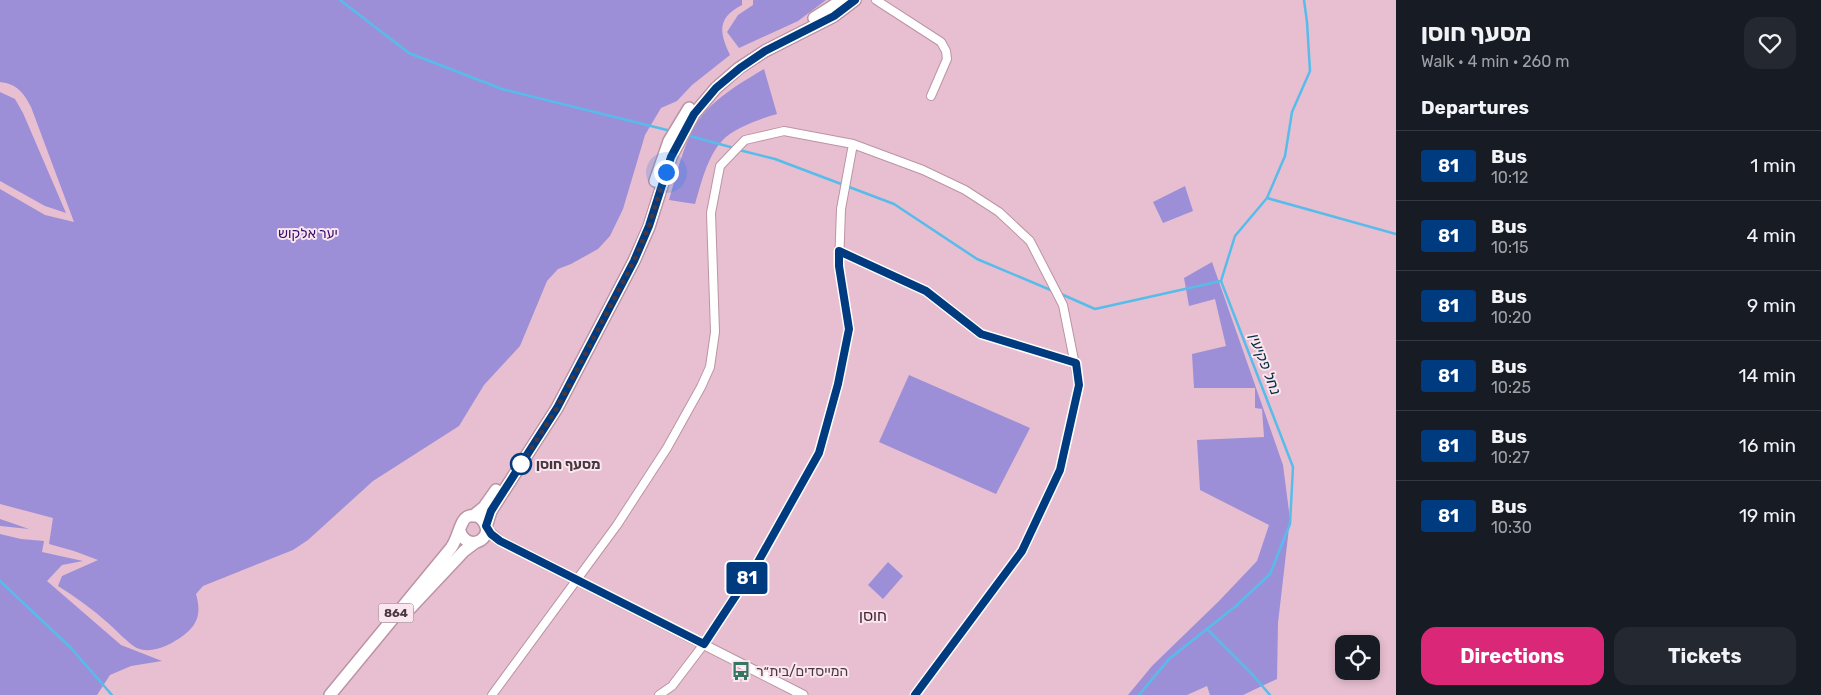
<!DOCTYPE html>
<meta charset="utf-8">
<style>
body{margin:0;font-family:Rubik,"Noto Sans Hebrew",sans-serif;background:#242831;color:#f1f3f6;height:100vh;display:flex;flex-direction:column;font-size:19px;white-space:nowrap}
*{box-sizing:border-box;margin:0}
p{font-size:16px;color:#9ea1a6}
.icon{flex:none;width:28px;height:28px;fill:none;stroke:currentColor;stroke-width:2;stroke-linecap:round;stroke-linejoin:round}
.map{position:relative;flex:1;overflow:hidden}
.drawer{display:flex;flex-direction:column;background:#171b24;width:425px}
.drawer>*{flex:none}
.badge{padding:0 10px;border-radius:4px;font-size:18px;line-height:32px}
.buttons{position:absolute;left:1335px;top:635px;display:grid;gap:10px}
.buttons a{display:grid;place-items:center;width:45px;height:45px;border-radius:10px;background:#171b24;box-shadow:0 2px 8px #0003;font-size:25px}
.you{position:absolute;width:25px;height:25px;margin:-12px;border:4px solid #fff;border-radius:50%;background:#1a73e8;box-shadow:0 0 0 8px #1a73e833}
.map>.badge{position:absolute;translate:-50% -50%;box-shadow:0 0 0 2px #fff}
h2{padding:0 25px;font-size:19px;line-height:45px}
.round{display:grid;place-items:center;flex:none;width:52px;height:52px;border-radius:15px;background:#242831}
.headline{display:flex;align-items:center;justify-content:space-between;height:85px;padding:0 25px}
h1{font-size:24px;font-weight:700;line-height:38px}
.primary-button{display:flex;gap:10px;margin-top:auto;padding:10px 25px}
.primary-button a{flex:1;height:58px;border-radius:15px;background:#db2777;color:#fff;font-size:20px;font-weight:700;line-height:58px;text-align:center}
.primary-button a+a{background:#242831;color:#f1f3f6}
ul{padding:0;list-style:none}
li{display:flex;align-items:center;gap:15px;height:70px;padding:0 25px;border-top:1px solid #363941}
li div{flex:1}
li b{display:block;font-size:19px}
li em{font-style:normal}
li .badge{min-width:55px;font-weight:700;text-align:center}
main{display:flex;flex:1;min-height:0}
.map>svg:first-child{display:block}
</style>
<main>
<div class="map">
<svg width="1396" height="695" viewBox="0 0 1396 695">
<rect width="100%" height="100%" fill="#e7bfd0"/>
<!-- green -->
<path fill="#9c8fd7" d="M0,0H742V5C717,18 719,32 730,55L692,85L677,101L661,108L645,135L623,209L610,236L598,249L571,264L558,269L547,281L520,346L484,385L459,426L373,481L308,540L293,550L203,586L196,594C201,612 199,623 184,635C172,644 152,655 137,648C130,645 115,629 108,623C92,609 76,597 58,586L62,576L98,560L74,551L49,544L53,518L0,504V189L45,215L74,222L31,107C24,93 17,84 0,82Z
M753,0H826L798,21L739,48L727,32L738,15L753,5Z
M764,69L777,114C762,118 732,129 722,141C707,157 701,184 695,204L669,200C676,176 682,150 694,127C709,101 739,84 764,69Z
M0,92L15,99L23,113L66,213L45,206L0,181Z
M1185,186L1193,211L1163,223L1153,202Z
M1212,262L1283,465L1290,519L1278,623L1277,679L1243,695H1210L1207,686L1187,695H1128L1152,666L1219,601L1257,561L1269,525L1200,490L1197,440L1264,437L1262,409L1255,408V388H1194L1192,354L1226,346L1215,299L1189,306L1184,278Z
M909,375L1030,428L996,494L879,442Z
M0,519L29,529L0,526Z
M0,534L21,539L44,541L42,552L83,561L62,565L47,581L121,645L162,661L131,666L110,675L97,695H0Z
M888,562L903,576L883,599L868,585Z"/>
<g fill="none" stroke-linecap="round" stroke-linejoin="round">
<!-- stream -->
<path stroke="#58bceb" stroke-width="2.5" d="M340,0L409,53L502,89L671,131
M686,135L734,148
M739,150L775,159L894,204L977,259L1053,291
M1267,198L1396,234
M1061,294L1095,309L1221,281
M0,581L70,647L112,695
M1207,629L1252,674L1270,695
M1139,695L1169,659L1236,606L1270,574L1290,524L1293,467L1221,281L1235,236L1267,198L1285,156L1292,112L1310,71L1307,22L1304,0"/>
<!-- minor casing -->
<g stroke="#bb94a4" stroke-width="10">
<path id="minor" d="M876,0L941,42L946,51L947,59L931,96
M839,251L926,291L981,334L1075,363
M492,695L617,525L667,448L701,387L710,367L715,332L711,213L720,166L745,140L784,131L853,144L923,170L965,190L999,212L1030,241L1063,305L1079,385L1060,469L1022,551L915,695
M659,695L672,686L704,644L758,561L819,453L838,385L849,329L839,266L841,209L853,144"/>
</g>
<!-- tertiary casing -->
<g stroke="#bb94a4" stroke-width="11">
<path id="tertiary" d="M487,529L500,541L803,695"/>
</g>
<!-- primary casing -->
<g stroke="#bb94a4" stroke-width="14">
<path id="primary" d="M814,18L842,0
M655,181L669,141L689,108
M473,516L484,507L496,490
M486,527L491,511L557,408L634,261L649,227L671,157L694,114L716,88L739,68L765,51L834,16L855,0
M403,616L464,551L476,542
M330,695L451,548C458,539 460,521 467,517C481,510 494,531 481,540C472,546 462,540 460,531"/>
</g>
<!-- minor -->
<use href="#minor" stroke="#fff" stroke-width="8"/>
<!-- tertiary -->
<use href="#tertiary" stroke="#fff" stroke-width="9"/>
<!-- primary -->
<use href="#primary" stroke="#fff" stroke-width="11"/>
</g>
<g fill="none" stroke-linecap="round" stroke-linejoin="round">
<!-- line casing -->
<g stroke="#fff" stroke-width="11">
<path id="line" d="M855,0L834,16L765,51L740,68L716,88L694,114L671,157L649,226L634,261L557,408L491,511L486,526L491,534L500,541L704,644L758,562L819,453L838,384L849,329L839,266V251L926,291L981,334L1076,363L1079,385L1060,470L1022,551L915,695"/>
</g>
<!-- line -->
<use href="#line" stroke="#003b80" stroke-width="8"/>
<!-- walk -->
<path stroke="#47373e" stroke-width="5" stroke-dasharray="0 9" d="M521,464L517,471L557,408L634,261L649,226L666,172"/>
</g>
<!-- icons -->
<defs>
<g id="bus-bare" transform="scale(1.5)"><path d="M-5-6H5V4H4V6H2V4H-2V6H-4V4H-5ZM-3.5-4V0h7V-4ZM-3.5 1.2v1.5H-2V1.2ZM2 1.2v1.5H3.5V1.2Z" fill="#367562" stroke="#fbe6ef" stroke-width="2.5" paint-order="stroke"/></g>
</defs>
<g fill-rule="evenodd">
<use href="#bus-bare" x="741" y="671"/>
</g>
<!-- markers -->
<circle fill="#fff" stroke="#003b80" stroke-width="2.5" cx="521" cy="464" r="10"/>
<g text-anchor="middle" stroke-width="4" stroke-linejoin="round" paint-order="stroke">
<!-- shield labels -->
<rect fill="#fbe6ef" stroke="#7d6c73" stroke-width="1" x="378.5" y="603.5" width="35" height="19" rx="4"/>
<g font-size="12" font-weight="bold" fill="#47373e">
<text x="396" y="617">864</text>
</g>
<!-- park labels -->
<g font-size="14" fill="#33106e" stroke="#fbe6ef">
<text x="308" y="238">יער אלקוש</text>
</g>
<!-- stop labels -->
<g font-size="14" font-weight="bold" fill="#47373e" stroke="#fbe6ef" text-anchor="start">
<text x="536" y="469">מסעף חוסן</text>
</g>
<!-- poi labels -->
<g font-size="14" fill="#47373e" stroke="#fbe6ef" text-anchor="start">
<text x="756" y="676">המייסדים/בית״ר</text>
</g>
<!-- water labels -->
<g font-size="15" font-style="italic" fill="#013043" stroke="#fbe6ef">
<text transform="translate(1265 364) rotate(69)" y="5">נחל פקיעין</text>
</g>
<!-- quarter labels -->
<g font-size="16" fill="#442633" stroke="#fbe6ef">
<text x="873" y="621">חוסן</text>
</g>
</g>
</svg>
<div class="buttons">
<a><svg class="icon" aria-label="locate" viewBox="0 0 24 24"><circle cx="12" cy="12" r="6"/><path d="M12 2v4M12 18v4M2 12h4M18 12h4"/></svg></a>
</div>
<div class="you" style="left:666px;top:172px"></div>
<b class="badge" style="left:747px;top:578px;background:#003b80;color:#fff">81</b>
</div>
<section class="drawer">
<div class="headline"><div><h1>מסעף חוסן</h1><p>Walk · 4 min · 260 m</p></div><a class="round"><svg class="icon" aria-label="heart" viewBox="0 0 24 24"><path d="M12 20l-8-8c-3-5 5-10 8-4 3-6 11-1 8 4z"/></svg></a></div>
<h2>Departures</h2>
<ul>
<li><span class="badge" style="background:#003b80;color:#fff">81</span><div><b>Bus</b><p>10:12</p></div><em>1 min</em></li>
<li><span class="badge" style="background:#003b80;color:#fff">81</span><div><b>Bus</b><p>10:15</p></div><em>4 min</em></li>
<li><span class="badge" style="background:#003b80;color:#fff">81</span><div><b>Bus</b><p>10:20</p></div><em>9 min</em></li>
<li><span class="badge" style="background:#003b80;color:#fff">81</span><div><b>Bus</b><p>10:25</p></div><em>14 min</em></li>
<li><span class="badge" style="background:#003b80;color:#fff">81</span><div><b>Bus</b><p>10:27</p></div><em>16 min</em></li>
<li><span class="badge" style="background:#003b80;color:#fff">81</span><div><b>Bus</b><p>10:30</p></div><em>19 min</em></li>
</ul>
<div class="primary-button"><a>Directions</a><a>Tickets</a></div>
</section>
</main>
